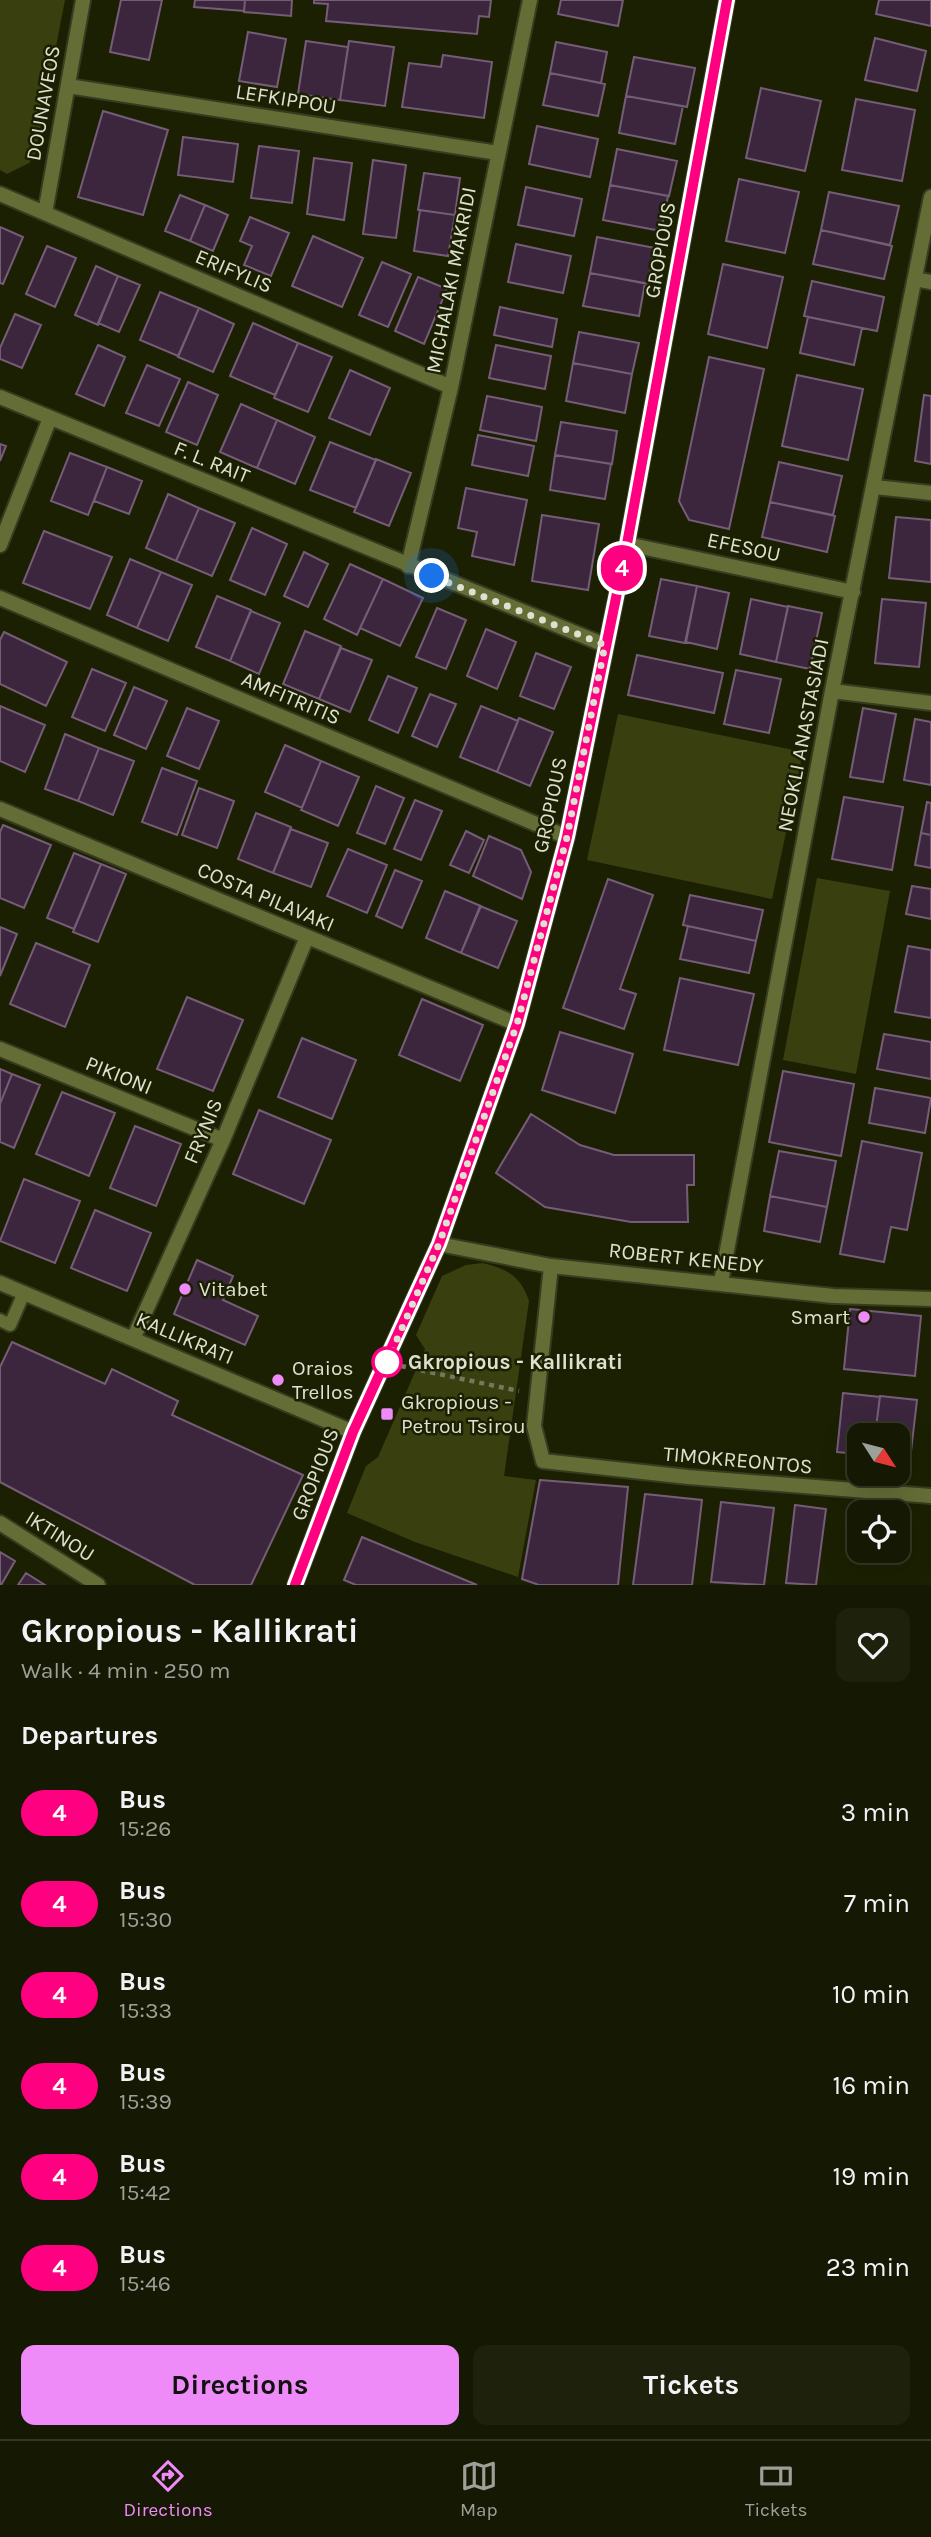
<!DOCTYPE html>
<meta charset="utf-8">
<style>
body{margin:0;font-family:Karla,sans-serif;background:#1e210c;color:#f1f3f6;height:100vh;display:flex;flex-direction:column;font-size:26px;white-space:nowrap}
*{box-sizing:border-box;margin:0}
p{font-size:23px;color:#9da099}
.icon{flex:none;width:38px;height:38px;fill:none;stroke:currentColor;stroke-width:2;stroke-linecap:round;stroke-linejoin:round}
.map{position:relative;height:1585px;overflow:hidden}
.panel{display:flex;flex-direction:column;background:#151802;flex:1}
.panel>*{flex:none}
.badge{padding:0 14px;border-radius:23px;font-size:24px;line-height:46px}
.needle{width:46px;rotate:126deg}
.controls{position:absolute;left:847px;top:1423px;display:grid;gap:14px}
.controls a{display:grid;place-items:center;width:63px;height:63px;border-radius:14px;background:#151802;box-shadow:0 7px 28px #0002,0 0 0 2px #343724;font-size:35px}
.you{position:absolute;width:35px;height:35px;margin:-18px;border:5px solid #fff;border-radius:50%;background:#1a73e8;box-shadow:0 0 0 10px #1a73e833}
.map>.badge{position:absolute;translate:-50% -50%;box-shadow:0 0 0 4px #fff}
h2{padding:0 21px;font-size:26px;line-height:63px}
.round{display:grid;place-items:center;flex:none;width:74px;height:74px;border-radius:14px;background:#1e210c}
.overview{display:flex;align-items:center;justify-content:space-between;height:119px;padding:0 21px}
h1{font-size:33px;font-weight:700;line-height:52px}
.cta{display:flex;gap:14px;margin-top:auto;padding:14px 21px}
.cta a{flex:1;height:80px;border-radius:14px;background:#ee8bf8;color:#111;font-size:28px;font-weight:700;line-height:80px;text-align:center}
.cta a+a{background:#1e210c;color:#f1f3f6}
ul{padding:0;list-style:none}
li{display:flex;align-items:center;gap:21px;height:91px;padding:0 21px}
li div{flex:1}
li b{display:block;font-size:26px}
li em{font-style:normal}
li .badge{min-width:77px;font-weight:700;text-align:center}
.tab-bar{display:flex;justify-content:space-around;align-items:center;height:98px;border-top:2px solid #343724;background:#151802;font-size:19px;color:#9da099}
.tab-bar a{display:grid;justify-items:center;gap:4px}
.tab-bar .current{color:#ee8bf8}
.map>svg:first-child{display:block}
</style>
<div class="map">
<svg width="931" height="1585" viewBox="0 0 931 1585">
<rect width="100%" height="100%" fill="#1c2002"/>
<!-- green -->
<path fill="#393f0f" d="M0,0H65L35,155L29,163L7,174L0,170Z
M618,714L803,752L772,899L587,860Z
M817,878L890,891L856,1074L783,1060Z
M483,1263C507,1269 521,1276 529,1301L504,1476L536,1480L518,1577L415,1542L347,1513L366,1466L378,1457L425,1349L416,1335L442,1276L466,1265Z"/>
<!-- building -->
<path fill="#3b263d" stroke="#755d77" stroke-width="2" d="M121,0H162L149,60L110,52Z
M195,0H245L244,11L194,7Z
M245,0H292L291,16L244,12Z
M314,0H491L489,17L479,16L477,34L326,21L328,4L314,3Z
M561,0H623L618,26L558,14Z
M879,0H931V26L876,14Z
M248,32L286,39L277,87L239,81Z
M875,38L926,51L917,91L865,80Z
M306,41L348,47L340,100L298,94Z
M349,41L394,47L385,106L340,100Z
M556,42L607,52L601,83L550,73Z
M443,55L492,62L484,118L402,107L409,63L441,67Z
M634,57L695,68L687,107L626,96Z
M550,73L605,84L598,116L543,105Z
M761,88L821,101L805,171L746,158Z
M626,96L683,106L675,144L619,133Z
M856,99L915,110L902,181L842,170Z
M103,111L168,130L143,215L78,197Z
M537,126L598,139L590,177L529,164Z
M183,137L238,144L233,182L178,175Z
M259,146L299,151L292,203L251,198Z
M617,149L677,161L669,196L610,185Z
M314,158L352,163L344,220L307,214Z
M373,160L406,165L396,238L363,234Z
M424,173L460,178L455,215L418,210Z
M739,179L799,192L785,253L726,241Z
M610,185L668,196L661,231L603,220Z
M526,187L582,199L574,236L518,225Z
M829,192L899,206L890,245L821,230Z
M180,195L205,205L190,241L165,231Z
M205,205L228,215L213,251L190,241Z
M420,210L455,215L448,256L414,251Z
M250,217L289,233L271,276L244,265L252,246L240,241Z
M0,227L23,237L3,284L0,283Z
M821,230L892,246L884,279L813,264Z
M313,236L363,258L342,307L292,286Z
M597,237L655,248L648,284L590,273Z
M516,244L571,256L563,293L508,282Z
M47,246L76,258L55,307L26,294Z
M382,262L411,274L388,327L359,315Z
M723,264L783,277L767,348L708,334Z
M96,266L118,276L98,325L75,315Z
M590,273L645,283L639,316L583,306Z
M118,276L140,285L119,332L98,323Z
M418,277L447,289L424,344L395,331Z
M812,281L884,297L877,331L804,316Z
M160,292L199,308L178,356L140,340Z
M500,307L557,319L552,347L494,335Z
M199,308L234,324L213,372L178,357Z
M15,314L41,325L22,368L0,359V348Z
M808,317L862,328L854,365L800,353Z
M253,323L298,343L275,395L230,376Z
M579,332L639,343L632,374L573,363Z
M298,343L332,357L308,412L274,398Z
M98,345L125,357L104,406L76,394Z
M496,345L551,356L545,389L489,378Z
M709,357L764,369L729,529L689,520L679,501Z
M573,363L632,374L625,413L566,401Z
M147,365L180,379L159,426L126,413Z
M350,370L390,388L370,435L329,418Z
M797,375L863,389L848,460L782,446Z
M188,382L218,395L197,445L166,432Z
M924,395L931,396V464L915,461Z
M487,396L542,407L536,441L480,430Z
M241,404L277,420L257,468L220,452Z
M277,420L315,437L295,484L257,468Z
M561,422L617,431L612,464L555,455Z
M478,435L534,446L528,476L472,465Z
M330,442L376,460L356,508L310,490Z
M0,444L6,446L0,461Z
M70,453L107,467L88,515L51,501Z
M555,455L611,464L605,499L550,490Z
M376,459L411,473L389,526L354,512Z
M779,462L842,476L833,515L770,502Z
M107,467L142,481L129,514L94,501Z
M466,488L527,500L514,565L472,556L477,532L458,528Z
M168,494L199,508L176,561L146,548Z
M770,502L835,516L827,552L762,537Z
M199,508L235,523L212,576L176,561Z
M542,515L599,524L588,590L532,581Z
M896,517L931,520V582L889,578Z
M252,528L287,544L265,595L230,580Z
M44,531L112,557L90,609L23,583Z
M304,552L328,564L308,607L284,596Z
M130,559L161,572L137,628L107,615Z
M350,564L383,579L357,635L324,619Z
M161,572L192,585L168,641L137,628Z
M383,579L423,598L400,646L360,628Z
M661,579L697,586L685,643L649,636Z
M697,586L729,593L717,649L686,642Z
M217,596L251,610L230,661L196,647Z
M751,599L788,607L776,662L740,654Z
M882,599L926,603L919,667L875,663Z
M788,606L822,613L810,669L776,662Z
M437,608L466,620L446,669L416,657Z
M251,611L280,623L259,674L230,661Z
M486,629L516,642L497,689L467,676Z
M305,631L341,646L319,699L283,684Z
M4,632L67,662L46,706L0,684V640Z
M341,648L372,660L350,712L319,699Z
M536,653L571,667L554,709L520,696Z
M637,655L723,673L714,713L628,695Z
M92,669L126,683L105,731L72,717Z
M736,670L781,679L769,733L724,724Z
M388,676L417,688L398,733L369,720Z
M134,687L167,701L146,749L114,735Z
M430,694L456,704L437,747L412,736Z
M0,706L45,725L25,772L0,761Z
M481,706L518,721L497,772L460,757Z
M187,708L219,721L199,769L167,756Z
M863,708L896,714L883,782L850,777Z
M519,718L553,732L530,786L497,772Z
M915,719L931,722V785L904,780Z
M65,734L99,748L78,801L45,789Z
M285,745L321,761L302,808L265,792Z
M99,748L134,761L113,815L78,801Z
M321,761L359,777L338,826L301,810Z
M162,768L197,781L177,835L142,822Z
M376,786L404,798L385,844L357,833Z
M199,788L234,801L217,848L182,835Z
M844,797L903,807L892,870L832,859Z
M415,800L442,811L421,860L394,849Z
M927,802L931,803V835L921,833Z
M256,813L291,827L273,873L238,859Z
M3,825L51,845L24,908L0,898V832Z
M291,829L328,843L311,887L273,873Z
M466,831L484,840L469,873L450,865Z
M921,833L931,835V868L915,865Z
M489,836L521,850L531,872L522,899L473,876Z
M348,849L387,865L367,913L327,896Z
M74,853L101,864L74,929L47,918Z
M101,864L126,874L98,942L73,932Z
M395,870L422,881L402,928L376,916Z
M608,879L653,895L620,989L636,994L624,1029L563,1008Z
M912,886L931,889V919L906,914Z
M445,891L481,906L461,953L426,938Z
M690,895L763,910L756,941L683,925Z
M480,906L517,921L498,968L461,953Z
M688,926L756,941L749,973L680,959Z
M0,927L17,934L0,976Z
M36,943L90,965L65,1027L10,1004Z
M908,946L931,950V1018L895,1012Z
M680,978L754,994L738,1065L664,1050Z
M187,997L243,1020L213,1091L157,1069Z
M422,999L483,1025L460,1081L399,1055Z
M560,1032L633,1054L615,1113L542,1090Z
M884,1034L931,1042V1079L877,1069Z
M302,1038L356,1060L332,1119L278,1097Z
M0,1069L12,1074L0,1104Z
M783,1071L854,1084L841,1156L769,1142Z
M12,1074L40,1085L14,1148L0,1142V1104Z
M875,1088L931,1098L925,1133L869,1123Z
M62,1092L115,1113L89,1176L36,1154Z
M259,1110L331,1140L304,1204L233,1174Z
M531,1114L580,1145L614,1155H694V1185H687L688,1222H631L545,1207L496,1173Z
M135,1126L181,1144L156,1206L110,1188Z
M862,1141L922,1153L907,1230L891,1227L884,1262L840,1254Z
M779,1151L836,1161L827,1207L770,1196Z
M24,1179L80,1201L55,1263L0,1241Z
M770,1196L827,1207L820,1242L764,1231Z
M95,1210L151,1233L127,1291L71,1268Z
M197,1260L233,1276L223,1300L258,1316L245,1345L174,1314Z
M850,1309L921,1316L915,1376L844,1369Z
M12,1342L105,1384L112,1369L178,1401L172,1415L303,1475L251,1585H195L0,1482V1367Z
M843,1393L880,1397L875,1435H859V1454L837,1452Z
M880,1396L917,1400L910,1460L898,1459V1435H875Z
M540,1480L628,1487L618,1585H539L522,1579Z
M645,1494L702,1500L692,1585H633Z
M721,1502L774,1508L764,1585L711,1582Z
M795,1505L826,1509L816,1585L786,1583Z
M362,1537L477,1585H356L344,1580Z
M0,1552L15,1561L1,1585H0Z
M26,1573L45,1585H18Z"/>
<g fill="none" stroke-linecap="round" stroke-linejoin="round">
<!-- service casing -->
<g stroke="#373b1f" stroke-width="16">
<path id="service" d="M0,1320L10,1325L24,1293"/>
</g>
<!-- minor casing -->
<g stroke="#373b1f" stroke-width="18">
<path id="minor" d="M68,86L498,153
M0,194L451,387
M45,213L83,0
M915,279L931,282
M0,397L605,645
M875,487L931,493
M627,544L853,592
M0,545L50,418
M408,566L451,387L530,0
M0,598L567,837
M832,691L931,703
M0,809L517,1024
M0,1049L223,1140
M439,1244L551,1266L833,1296L931,1299
M551,1266L534,1426L543,1461L688,1477L931,1496
M721,1282L832,691L931,197
M0,1283L353,1432
M133,1339L223,1140L307,937
M0,1523L98,1585
M295,1585L353,1432L439,1244L517,1024L567,837L627,544L727,0"/>
</g>
<!-- path -->
<path stroke="#74785f" stroke-width="4.5" stroke-dasharray="5 5" stroke-linecap="butt" d="M401,1366L519,1391"/>
<!-- service -->
<use href="#service" stroke="#656d37" stroke-width="12"/>
<!-- minor -->
<use href="#minor" stroke="#656d37" stroke-width="14"/>
</g>
<g fill="none" stroke-linecap="round" stroke-linejoin="round">
<!-- line casing -->
<g stroke="#fff" stroke-width="16">
<path id="line" d="M295,1585L353,1432L439,1244L517,1024L567,837L627,544L727,0"/>
</g>
<!-- line -->
<use href="#line" stroke="#ff0080" stroke-width="10"/>
<!-- walk -->
<path stroke="#dee1cf" stroke-width="7" stroke-dasharray="0 12.6" d="M387,1362L439,1244L517,1024L567,837L605,645L432,576"/>
</g>
<!-- markers -->
<g fill="#ee8bf8" stroke="#1c2002" stroke-width="2.5">
<circle cx="185" cy="1289" r="7"/>
<circle cx="864" cy="1317" r="7"/>
<circle cx="278" cy="1380" r="7"/>
<rect x="380" y="1407" width="14" height="14" rx="3.5"/>
</g>
<circle fill="#fff" stroke="#ff0080" stroke-width="3.5" cx="387" cy="1362" r="14"/>
<g text-anchor="middle" stroke-width="5" stroke-linejoin="round" paint-order="stroke">
<!-- street labels -->
<g font-size="21" fill="#dee1cf" stroke="#1c2002">
<text transform="translate(286 99) rotate(9)" y="7">LEFKIPPOU</text>
<text transform="translate(43 103) rotate(-80)" y="7">DOUNAVEOS</text>
<text transform="translate(660 250) rotate(-80)" y="7">GROPIOUS</text>
<text transform="translate(234 271) rotate(23)" y="7">ERIFYLIS</text>
<text transform="translate(451 280) rotate(-79)" y="7">MICHALAKI MAKRIDI</text>
<text transform="translate(212 462) rotate(22)" y="7">F. L. RAIT</text>
<text transform="translate(744 547) rotate(12)" y="7">EFESOU</text>
<text transform="translate(291 698) rotate(23)" y="7">AMFITRITIS</text>
<text transform="translate(803 735) rotate(-79)" y="7">NEOKLI ANASTASIADI</text>
<text transform="translate(550 805) rotate(-78)" y="7">GROPIOUS</text>
<text transform="translate(266 897) rotate(23)" y="7">COSTA PILAVAKI</text>
<text transform="translate(119 1075) rotate(22)" y="7">PIKIONI</text>
<text transform="translate(203 1131) rotate(-67)" y="7">FRYNIS</text>
<text transform="translate(686 1258) rotate(6)" y="7">ROBERT KENEDY</text>
<text transform="translate(185 1338) rotate(23)" y="7">KALLIKRATI</text>
<text transform="translate(738 1460) rotate(5)" y="7">TIMOKREONTOS</text>
<text transform="translate(315 1474) rotate(-69)" y="7">GROPIOUS</text>
<text transform="translate(60 1536) rotate(32)" y="7">IKTINOU</text>
</g>
<!-- poi labels -->
<g font-size="21" fill="#dee1cf" stroke="#1c2002" text-anchor="start">
<text x="199" y="1296">Vitabet</text>
<text x="850" y="1324" text-anchor="end">Smart</text>
<text x="292" y="1375">Oraios<tspan x="292" dy="24">Trellos</tspan></text>
<text x="401" y="1409">Gkropious -<tspan x="401" dy="24">Petrou Tsirou</tspan></text>
</g>
<!-- stop labels -->
<g font-size="21" font-weight="bold" fill="#dee1cf" stroke="#1c2002" text-anchor="start">
<text x="408" y="1369">Gkropious - Kallikrati</text>
</g>
</g>
</svg>
<div class="controls">
<a><svg class="needle" viewBox="-14 -14 28 28"><path d="M0-13l5 13h-10z" fill="#e53935"/><path d="M0 13l5-13h-10z" fill="#9da099"/></svg></a>
<a><svg class="icon" aria-label="locate" viewBox="0 0 24 24"><circle cx="12" cy="12" r="6"/><path d="M12 2v4M12 18v4M2 12h4M18 12h4"/></svg></a>
</div>
<div class="you" style="left:432px;top:576px"></div>
<b class="badge" style="left:622px;top:568px;background:#ff0080;color:#fff">4</b>
</div>
<section class="panel">
<div class="overview"><div><h1>Gkropious - Kallikrati</h1><p>Walk · 4 min · 250 m</p></div><a class="round"><svg class="icon" aria-label="heart" viewBox="0 0 24 24"><path d="M12 20l-8-8c-3-5 5-10 8-4 3-6 11-1 8 4z"/></svg></a></div>
<h2>Departures</h2>
<ul>
<li><span class="badge" style="background:#ff0080;color:#fff">4</span><div><b>Bus</b><p>15:26</p></div><em>3 min</em></li>
<li><span class="badge" style="background:#ff0080;color:#fff">4</span><div><b>Bus</b><p>15:30</p></div><em>7 min</em></li>
<li><span class="badge" style="background:#ff0080;color:#fff">4</span><div><b>Bus</b><p>15:33</p></div><em>10 min</em></li>
<li><span class="badge" style="background:#ff0080;color:#fff">4</span><div><b>Bus</b><p>15:39</p></div><em>16 min</em></li>
<li><span class="badge" style="background:#ff0080;color:#fff">4</span><div><b>Bus</b><p>15:42</p></div><em>19 min</em></li>
<li><span class="badge" style="background:#ff0080;color:#fff">4</span><div><b>Bus</b><p>15:46</p></div><em>23 min</em></li>
</ul>
<div class="cta"><a>Directions</a><a>Tickets</a></div>
</section>
<nav class="tab-bar">
<a class="current"><svg class="icon" aria-label="directions" viewBox="0 0 24 24"><path d="M12 3l9 9-9 9-9-9zM9 14v-3h6M13 9l2 2-2 2"/></svg>Directions</a>
<a><svg class="icon" aria-label="map" viewBox="0 0 24 24"><path d="M3 6l6-2 6 2 6-2v14l-6 2-6-2-6 2zM9 4v14M15 6v14"/></svg>Map</a>
<a><svg class="icon" aria-label="tickets" viewBox="0 0 24 24"><path d="M3 7h18v10H3zM15 7v10"/></svg>Tickets</a>
</nav>
